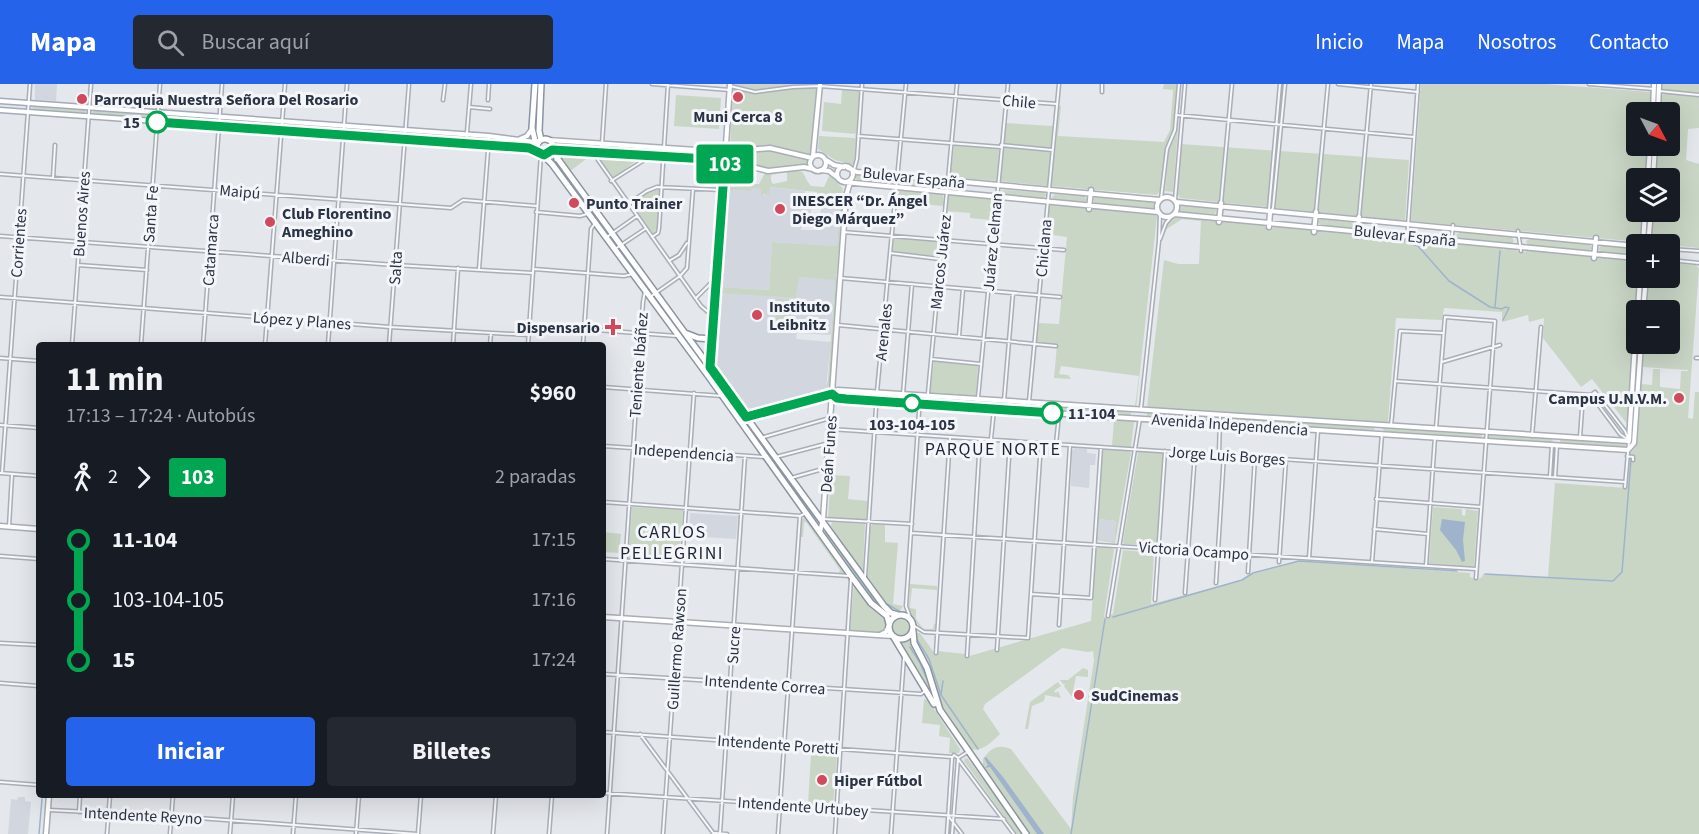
<!DOCTYPE html>
<html lang="es">
<meta charset="utf-8">
<style>
body{margin:0;font-family:"Source Sans 3",sans-serif;background:#242831;color:#f1f3f6;height:100vh;display:flex;flex-direction:column;font-size:22px;white-space:nowrap}
*{box-sizing:border-box;margin:0}
p{font-size:20px;color:#9ea1a6}
.icon{flex:none;width:33px;height:33px;fill:none;stroke:currentColor;stroke-width:2;stroke-linecap:round;stroke-linejoin:round}
.map{position:relative;flex:1;overflow:hidden}
.side{position:absolute;left:36px;top:258px;width:570px;height:456px;display:flex;flex-direction:column;background:#171b24;border-radius:6px;box-shadow:0 6px 24px #0002}
.side>*{flex:none}
.badge{padding:0 12px;border-radius:4px;font-size:21px;line-height:39px}
.needle{width:39px;rotate:131deg}
.tools{position:absolute;left:1626px;top:18px;display:grid;gap:12px}
.tools a{display:grid;place-items:center;width:54px;height:54px;border-radius:6px;background:#171b24;box-shadow:0 6px 24px #0002;font-size:30px}
.map>.badge{position:absolute;translate:-50% -50%;box-shadow:0 0 0 3px #fff}
.legs{display:flex;align-items:center;gap:9px;height:66px;padding:0 30px;font-size:20px}
.legs p{margin-inline-start:auto}
.overview{display:flex;align-items:center;justify-content:space-between;height:102px;padding:0 30px}
h1{font-size:33px;font-weight:700;line-height:45px}
.action{display:flex;gap:12px;margin-top:auto;padding:12px 30px}
.action a{flex:1;height:69px;border-radius:6px;background:#2563eb;color:#fff;font-size:24px;font-weight:700;line-height:69px;text-align:center}
.action a+a{background:#242831;color:#f1f3f6}
ul{padding:0 30px;list-style:none}
li{display:flex;align-items:center;gap:21px;height:60px;font-size:22px}
li i{display:grid;place-items:center;width:9px;height:100%;margin:0 8px;background:currentColor}
li i::after{content:'';width:15px;height:15px;margin:-8px;border:4px solid;border-radius:50%;background:#171b24}
li p{margin-inline-start:auto}
li:first-child i{background:linear-gradient(#0000 50%,currentColor 0)}
li:last-child i{background:linear-gradient(currentColor 50%,#0000 0)}
header{display:flex;align-items:center;gap:36px;box-sizing:border-box;height:84px;padding:0 30px;background:#2563eb;color:#fff}
header strong{font-size:28px}
nav{display:flex;gap:33px;margin-inline-start:auto;font-size:21px}
.search{width:420px;height:54px;background:#242831;display:flex;align-items:center;gap:15px;box-sizing:border-box;padding:0 21px;border-radius:6px;color:#9ea1a6;font-size:22px}
.map>svg:first-child{display:block}
</style>
<header>
<strong>Mapa</strong>
<div class="search"><svg class="icon" aria-label="search" viewBox="0 0 24 24"><circle cx="10" cy="10" r="6"/><path d="M15 15l6 6"/></svg>Buscar aquí</div>
<nav><a>Inicio</a><a>Mapa</a><a>Nosotros</a><a>Contacto</a></nav>
</header>
<div class="map">
<svg width="1699" height="750" viewBox="0 0 1699 750">
<rect width="100%" height="100%" fill="#e4e7ec"/>
<!-- built -->
<path fill="#d2d6de" d="M35,0H57L56,17L35,16Z
M769,103L805,107L804,119L814,120V123H811V133L814,134V137H810V142L802,140L801,146H819L821,125L817,124L818,120L840,122L837,162L772,158L769,206L722,203L728,106L750,107L751,104L762,105L763,112Z
M798,193L835,195L831,251L797,249L796,255L831,258L826,303L820,307L747,327L715,283L721,208L796,214Z
M1075,364L1087,365V369L1096,370L1095,381H1090L1089,404L1071,402L1072,367Z
M690,429L738,432L736,455L689,452Z
M1099,435L1116,437L1114,457L1098,455Z
M18,713H25V717L31,718L28,750H8L11,715L17,716Z"/>
<!-- green -->
<path fill="#c9d6c5" fill-rule="evenodd" d="M733,0H818L816,3H818L812,70L809,71L772,61L730,65L733,4L753,9L788,3L755,7Z
M1164,0H1178L1173,46L1167,60L1161,105L1157,111L1051,102L1058,22H1061L1058,52L1164,58L1170,46L1173,6L1163,5Z
M1421,0H1545L1651,8L1650,28H1636V62H1648L1645,94H1636V128H1643L1641,158L1411,137Z
M1661,0H1699V9L1664,6L1661,4Z
M842,6L860,7L856,50L822,47L824,18L841,20Z
M1665,10L1699,12V44L1688,45L1686,76L1699,80V164L1650,159L1653,128H1670V94H1655L1658,62H1670V28H1660L1662,11Z
M676,11L721,14L719,45L674,42Z
M34,21L85,25L86,27L84,30L34,27L32,23Z
M94,26L153,30L155,32L153,35L94,31L92,29Z
M163,31L215,34L216,36L214,40L163,36Z
M1179,33L1173,108L1165,107L1169,66L1177,48Z
M225,35L277,39L278,42L277,44L225,41L223,39Z
M287,39L339,43L340,47L286,45L285,43Z
M1006,39L1053,42L1048,102L1000,97Z
M349,44L400,47L401,51L400,53L349,50L348,48Z
M411,48L461,52L463,53L461,58L411,54L409,50Z
M819,52L856,54L854,81L835,76L818,65Z
M555,59L595,61L598,64L595,67L556,64Z
M1181,60L1409,76L1405,137L1180,114L1177,109Z
M610,62L657,65L659,68L656,71L608,68L607,64Z
M954,62L999,64L997,97L950,93Z
M671,66L719,69L721,72L720,74L670,72L667,69Z
M770,66L808,75L807,81L770,86L733,76L730,73L733,70Z
M565,69L587,71L590,72L569,88L561,78L560,73Z
M601,71L636,73L637,76L614,94L600,75Z
M731,81L736,82C743,96 742,101 759,100L765,89L785,88L771,91V97L773,100L787,97V88C808,85 800,88 811,102L824,103L830,90L843,105L837,190H836L838,204L830,301L819,309L749,329L744,328L714,285L727,83ZM770,103L817,108V112L829,113L828,121L840,122L837,162L772,158L769,206L722,203L728,106L751,107V104L761,105V112L763,113V110H769ZM799,193L835,196L828,296L826,303L819,307L748,327L715,283L721,209L796,214Z
M858,90L891,93L894,97L890,100L857,97L855,93Z
M902,96L942,98L944,101C933,106 915,102 902,101L900,98Z
M899,105L943,110L944,122L920,120V125L896,122Z
M655,106H659L658,144L654,151L631,120L648,108Z
M1002,106L1044,108L1046,111L1044,114L1001,111L999,109Z
M949,110L993,115L992,136L970,134V129L946,127Z
M1055,110L1084,112L1087,116L1083,119L1055,116L1052,113Z
M1096,113L1154,118V125L1095,120L1093,115Z
M1051,120L1086,123L1087,125L1092,124L1153,130L1157,132L1136,324L1033,317V315L1135,322L1139,292L1061,282L1059,290L1068,291L1071,295L1054,294L1057,261L1036,257L1038,239L1059,240L1067,153L1046,150L1049,123Z
M1180,121L1214,124L1217,128L1214,130L1179,128Z
M1176,132L1216,136L1221,139L1223,137L1264,140L1265,143L1273,144L1275,142L1311,145L1313,148H1316L1318,146L1354,149L1355,152H1358L1361,150L1402,154L1404,156L1410,157L1411,155L1448,158L1453,161L1455,159L1498,163L1504,166L1505,164L1515,165L1517,167L1526,168L1527,166L1592,172L1596,174L1597,173L1636,176V194H1638L1628,341L1592,295L1581,303L1543,254L1544,234L1529,238L1528,231L1502,238V228L1444,224L1442,236L1396,234L1388,337L1389,340L1147,324L1164,176L1178,180H1199L1201,137L1182,135L1165,146L1168,139Z
M1320,135L1351,138L1354,142L1350,145L1321,142L1318,138Z
M1460,148L1512,153L1514,157L1511,160L1459,155L1456,151Z
M894,153L940,157L939,172L892,168Z
M1530,155L1589,160L1592,164L1588,167L1528,162L1526,157Z
M1602,161L1635,165L1636,170L1602,168L1598,165Z
M1670,179L1696,181L1699,185L1688,334L1693,335L1695,308H1699V750H1028L983,686V675C991,664 998,660 1011,665L1071,745L1073,713L1094,576L1093,567L1088,568L1062,564L985,620L983,625L1000,650C992,658 981,669 969,665L940,623L916,561L915,551L917,549H920L935,570H937V567L965,570L966,573L1091,537L1096,465L1097,463L1112,464L1114,466L1104,533L1113,530L1123,466L1154,469L1151,520L1242,496L1249,491L1298,477L1470,489V493L1477,496L1482,493L1483,490L1548,493L1555,399L1627,404L1630,369L1635,364L1643,260H1670V226H1645L1648,194H1670ZM1643,283L1688,286V287H1681L1680,305L1660,303V285H1653L1652,301L1642,300Z
M777,215L791,216L789,245L775,244Z
M934,277L978,282L976,312L930,309Z
M930,314L974,317L976,320L973,322L930,319Z
M982,317L1025,320L1027,323L1025,325L981,322L979,320Z
M1063,323L1131,327V332L1062,327L1061,325Z
M1147,329L1214,333L1216,335L1214,337L1147,333Z
M1226,334L1373,343L1375,345L1373,347L1225,337L1223,335Z
M1114,336L1134,338L1131,363L1112,362Z
M748,339L818,435V438L807,428L745,341Z
M1383,344L1481,350L1482,352L1481,354L1384,348Z
M1490,351L1551,355L1553,357L1551,359L1490,355L1488,353Z
M1562,355L1624,359L1626,361L1624,363L1560,359V356Z
M1105,365L1128,367L1131,369L1115,459L1096,456L1102,368ZM1099,435L1116,437L1114,457L1098,455Z
M1140,367L1163,369L1157,460L1155,461L1124,460L1123,458L1138,368Z
M831,391L850,392L848,415L868,417L866,436L828,433Z
M632,423L683,426L679,478L628,474Z
M1433,423L1462,425V431L1465,432L1466,425L1478,427L1474,481L1472,483L1429,479Z
M805,433L844,485V489L838,490L840,486L806,438H804L803,453H800L802,435Z
M832,438L865,440L863,485H860L831,442Z
M873,440L885,441V458L898,459L893,520L903,522L899,529L891,527L878,511L875,503L867,492L870,443Z
M826,447L889,531L875,520L825,452L824,449Z
M603,448L621,450L619,469L603,468Z
M854,499L885,532L887,540L883,547L877,550L850,546Z
M910,500L937,502V506L912,504L910,524L916,525V535L923,545H933L934,540H936L934,547L921,545L909,528Z
M891 543a11 11 0 1 1 22 0a11 11 0 1 1-22 0Z
M911,554L923,579L929,603L927,602L901,559Z
M1083,584L1088,586V593L1076,592L1072,613L1064,602L1065,600H1063L1060,596H1068Z
M1058,598L1061,602L1054,607L1056,609L1058,607L1061,614L1045,611L1044,617L1032,622L1028,645H1025L1030,618Z
M924,615L929,617L960,665L959,669H949L950,654L939,652L940,641L922,639Z
M811,670L837,672L833,722L808,720Z
M965,674L968,675L1024,750H1017L964,677Z"/>
<!-- water -->
<path fill="#9fb4cc" d="M1442,435L1465,438L1463,456L1465,477L1462,478L1456,466L1440,446Z
M986,673L1003,693L1044,750H1037L990,683L985,684L988,681L984,674Z"/>
<g fill="none" stroke-linecap="round" stroke-linejoin="round">
<!-- stream -->
<path stroke="#9fb4cc" stroke-width="1.5" d="M1404,157L1418,162L1449,197L1490,223L1502,225L1505,223L1509,224L1503,236
M1495,223L1500,167
M713,294L738,328
M747,341L817,436
M826,448L878,521
M1485,490L1613,497L1622,488L1631,376
M887,520L899,527
M1113,533L1242,496L1253,489L1299,477L1457,487
M916,554L929,575L941,611L978,665
M910,563L920,579L926,593
M941,611L943,597
M39,750L42,715
M1071,750L1105,535"/>
<!-- street casing -->
<g stroke="#a9aeb7" stroke-width="5">
<path id="street" d="M606,0L602,60L597,72L598,76L701,222L708,228L715,229
M652,0L730,6
M1338,0L1418,8
M1589,0L1654,5
M730,2L755,8L793,3L820,2L1057,20
M1659,7L1699,11
M1102,8V0
M443,16L445,0
M488,16L489,0
M469,23L490,25
M1176,31L1414,53
M858,52L1001,63
M466,60L471,0
M1001,61L1052,66
M0,90L451,124L463,116L537,122
M852,93L857,75L862,0
M53,94L55,61
M611,97L649,73
M1161,115L1167,65L1175,46L1179,0
M1175,116L1185,0
M1221,119L1232,0
M628,120L647,107L657,103L722,106
M1269,125L1280,0
M536,128L580,132L587,130
M1270,128L1273,124L1285,0
M1316,128L1328,0
M1359,133L1371,0
M1518,147L1521,167
M843,148L1064,166
M0,152L395,181L533,189
M607,153L637,132
M652,153L658,149L659,144L668,0
M1160,155L1166,139L1172,132
M1407,156L1418,0
M1451,161L1453,141
M615,165L645,145
M1670,165L1699,167
M890,169L940,175
M1670,176L1699,179
M669,177L679,171L687,159
M78,181L147,186
M479,185L489,54
M534,185L624,192L633,190
M840,194L1060,213
M0,213L390,243L529,251
M650,213L680,192L687,184L693,105
M696,214L715,195
M530,241L677,252
M838,241L1056,262
M959,252L963,205
M72,261L91,0
M141,261L160,0
M203,261L222,0
M265,261L285,0
M328,261L347,0
M389,261L409,0
M453,261L458,184
M490,261L491,249
M528,261L541,70
M583,261L591,145L595,139
M0,274L39,277
M1696,274H1699
M931,275L981,280
M1442,278L1500,261
M710,283L725,76
M1395,297L1591,311
M603,303L722,312
M903,310L912,200
M1591,311L1595,308L1625,347L1629,357L1625,403
M1591,311L1620,350L1627,355
M1004,317L1013,209
M927,320L957,0
M977,324L1008,0
M1141,324L1159,157L1160,130
M1028,328L1059,0
M0,341L39,344
M1391,342L1400,247L1443,249
M1436,344L1445,233L1495,237L1476,494
M830,345L1625,398
M1532,352L1541,243
M764,353L830,334
M1580,353L1583,311
M991,355L994,325
M1056,360L1060,321
M603,362L765,373
M1219,370L1220,331
M1627,372L1633,373V376
M776,373L829,359
M0,389L39,392
M2,389L30,0
M1550,393L1552,361
M1555,393L1557,361
M791,394L826,384
M1376,415L1481,423
M603,418L800,432L806,429
M823,435L912,440
M9,443L12,390
M1374,445L1428,450
M911,449L1476,485
M0,472L39,475
M1309,474L1318,346
M603,475L849,492
M1279,478L1286,375
M1372,478L1382,350
M1426,482L1435,353
M1248,488L1255,373
M865,493L877,308L906,0
M1216,499L1224,370
M1185,509L1195,369
M1031,510L1091,514L1101,363
M1155,516L1165,367
M1108,532L1140,334
M911,536L906,522L920,313
M913,541L924,548L1028,554L1041,359
M1059,541L1070,361
M0,559L39,561
M997,566L1010,357
M936,569L950,353
M967,572L980,355
M603,590L921,610L925,607
M0,599L39,602
M603,648L952,673
M640,650L714,750
M952,674L954,671L958,674L966,669
M958,675L1014,750
M0,698L39,701
M603,709L1004,735
M49,726L171,732L417,750
M79,728L80,711
M949,733L962,750
M715,749L727,750
M720,749L745,372
M107,750L110,711
M170,750L173,711
M230,750L233,711
M293,750L296,711
M356,750L359,711
M418,750L421,711
M493,750L496,711
M549,750L552,711
M607,750L643,218L645,207
M663,750L694,309
M778,750L800,432
M835,750L851,495
M891,750L904,573
M947,750L952,675
M952,750L958,675"/>
</g>
<!-- secondary casing -->
<g stroke="#a9aeb7" stroke-width="7">
<path id="secondary" d="M1653,28L1654,0
M1658,28L1659,0
M548,56L726,68L770,64L812,74
M552,66L725,76L768,87L804,83L813,85
M810 79a8 8 0 1 1 16 0a8 8 0 1 1-16 0Z
M813,72L820,0
M725,76L730,0
M826,76L834,81L844,83
M837 90a8 8 0 1 1 16 0a8 8 0 1 1-16 0Z
M848,84L857,88L1160,116
M821,86L829,87L838,94
M1648,94L1650,62
M1653,94L1655,62
M844,98L1158,128
M1157 123a10 10 0 1 1 20 0a10 10 0 1 1-20 0Z
M1176,118L1636,162
M1089,125L1091,106
M1174,130L1636,174
M1219,138L1221,119
M1269,143L1270,128
M1314,148L1316,128
M1357,152L1359,133
M1643,160L1645,128
M1648,160L1651,128
M1594,174L1596,154
M1638,226L1640,194
M1643,226L1646,194
M832,310L837,314L846,316L1628,366L1634,359L1641,260
M739,336L832,310L838,306L1629,357L1636,243
M0,442L39,445
M820,448L823,435L846,112L851,95
M603,533L893,552
M880,551L886,548L889,541
M46,750L49,711"/>
</g>
<!-- primary casing -->
<g stroke="#a3abb8" stroke-width="7">
<path id="primary" d="M0,17L489,52L535,58L540,56
M0,26L489,61L533,65L539,69
M520,55L527,52L532,45"/>
</g>
<!-- highway casing -->
<g stroke="#8b94a3" stroke-width="8">
<path id="highway" d="M535,0L532,44L537,65
M537 63a8 8 0 1 1 16 0a8 8 0 1 1-16 0Z
M541,56L539,47L541,0
M552,67L884,522L891,529L898,531
M543,71L552,80L709,293L851,492L871,519L887,532L889,540
M557,75L560,70L566,67
M685,249L698,254L713,255
M889 543a12 12 0 1 1 24 0a12 12 0 1 1-24 0Z
M913,547L914,559L927,584L940,626L1026,750
M893,552L934,620"/>
</g>
<!-- street -->
<use href="#street" stroke="#f7f8fa" stroke-width="2"/>
<!-- secondary -->
<use href="#secondary" stroke="#fff" stroke-width="4"/>
<!-- primary -->
<use href="#primary" stroke="#fff" stroke-width="4"/>
<!-- highway -->
<use href="#highway" stroke="#fff" stroke-width="5"/>
</g>
<g fill="none" stroke-linecap="round" stroke-linejoin="round">
<!-- line-1 casing -->
<g stroke="#fff" stroke-width="14">
<path id="line-1" d="M157,38L529,64L544,71L552,66L725,76L710,283L746,333L832,310L837,314L846,315L1052,329"/>
</g>
<!-- line-1 -->
<use href="#line-1" stroke="#00a651" stroke-width="9"/>
</g>
<!-- markers -->
<g fill="#d1495b" stroke="#f4f6f9" stroke-width="2">
<circle cx="738" cy="13" r="6"/>
<circle cx="82" cy="15" r="6"/>
<circle cx="574" cy="119" r="6"/>
<circle cx="780" cy="125" r="6"/>
<circle cx="270" cy="138" r="6"/>
<circle cx="757" cy="231" r="6"/>
<path d="M610 234h6v6h6v6h-6v6h-6v-6h-6v-6h6z"/>
<circle cx="1679" cy="314" r="6"/>
<circle cx="1079" cy="611" r="6"/>
<circle cx="822" cy="696" r="6"/>
</g>
<g fill="#fff" stroke="#00a651" stroke-width="3">
<circle cx="157" cy="38" r="10"/>
<circle cx="912" cy="319" r="8"/>
<circle cx="1052" cy="329" r="10"/>
</g>
<g text-anchor="middle" stroke-width="6" stroke-linejoin="round" paint-order="stroke">
<!-- poi labels -->
<g font-size="16" font-weight="bold" fill="#2b3445" stroke="#f4f6f9" text-anchor="start">
<text x="94" y="21">Parroquia Nuestra Señora Del Rosario</text>
<text x="738" y="38" text-anchor="middle">Muni Cerca 8</text>
<text x="792" y="122">INESCER “Dr. Ángel<tspan x="792" dy="18">Diego Márquez”</tspan></text>
<text x="586" y="125">Punto Trainer</text>
<text x="282" y="135">Club Florentino<tspan x="282" dy="18">Ameghino</tspan></text>
<text x="769" y="228">Instituto<tspan x="769" dy="18">Leibnitz</tspan></text>
<text x="600" y="249" text-anchor="end">Dispensario</text>
<text x="1667" y="320" text-anchor="end">Campus U.N.V.M.</text>
<text x="1091" y="617">SudCinemas</text>
<text x="834" y="702">Hiper Fútbol</text>
</g>
<!-- street labels -->
<g font-size="16" fill="#2b3445" stroke="#f4f6f9">
<text transform="translate(1019 17) rotate(5)" y="6">Chile</text>
<text transform="translate(914 93) rotate(6)" y="6">Bulevar España</text>
<text transform="translate(240 107) rotate(5)" y="6">Maipú</text>
<text transform="translate(81 130) rotate(-86)" y="6">Buenos Aires</text>
<text transform="translate(150 130) rotate(-86)" y="6">Santa Fe</text>
<text transform="translate(1405 151) rotate(6)" y="6">Bulevar España</text>
<text transform="translate(992 158) rotate(-85)" y="6">Juárez Celman</text>
<text transform="translate(18 159) rotate(-86)" y="6">Corrientes</text>
<text transform="translate(1043 164) rotate(-85)" y="6">Chiclana</text>
<text transform="translate(210 166) rotate(-86)" y="6">Catamarca</text>
<text transform="translate(306 174) rotate(5)" y="6">Alberdi</text>
<text transform="translate(940 178) rotate(-84)" y="6">Marcos Juárez</text>
<text transform="translate(395 184) rotate(-86)" y="6">Salta</text>
<text transform="translate(302 236) rotate(4)" y="6">López y Planes</text>
<text transform="translate(883 248) rotate(-84)" y="6">Arenales</text>
<text transform="translate(638 281) rotate(-86)" y="6">Teniente Ibáñez</text>
<text transform="translate(1230 340) rotate(4)" y="6">Avenida Independencia</text>
<text transform="translate(684 368) rotate(4)" y="6">Independencia</text>
<text transform="translate(828 370) rotate(-86)" y="6">Deán Funes</text>
<text transform="translate(1227 371) rotate(4)" y="6">Jorge Luis Borges</text>
<text transform="translate(1194 466) rotate(4)" y="6">Victoria Ocampo</text>
<text transform="translate(733 561) rotate(-86)" y="6">Sucre</text>
<text transform="translate(676 565) rotate(-86)" y="6">Guillermo Rawson</text>
<text transform="translate(765 600) rotate(4)" y="6">Intendente Correa</text>
<text transform="translate(778 660) rotate(4)" y="6">Intendente Poretti</text>
<text transform="translate(803 722) rotate(4)" y="6">Intendente Urtubey</text>
<text transform="translate(143 731) rotate(3)" y="6">Intendente Reyno</text>
</g>
<!-- stop labels -->
<g font-size="16" font-weight="bold" fill="#2b3445" stroke="#f4f6f9" text-anchor="end">
<text x="140" y="44">15</text>
<text x="1068" y="335" text-anchor="start">11-104</text>
<text x="912" y="346" text-anchor="middle">103-104-105</text>
</g>
<!-- neighbourhood labels -->
<g font-size="18" letter-spacing="1.5" fill="#1d2536" stroke="#f4f6f9">
<text x="993" y="371">PARQUE NORTE</text>
<text x="672" y="454">CARLOS<tspan x="672" dy="21">PELLEGRINI</tspan></text>
</g>
</g>
</svg>
<div class="tools">
<a><svg class="needle" viewBox="-14 -14 28 28"><path d="M0-13l5 13h-10z" fill="#e53935"/><path d="M0 13l5-13h-10z" fill="#9ea1a6"/></svg></a>
<a><svg class="icon" aria-label="layers" viewBox="0 0 24 24"><path d="M12 4l9 5-9 5-9-5zM3 14l9 5 9-5"/></svg></a>
<a>+</a>
<a>−</a>
</div>
<b class="badge" style="left:725px;top:80px;background:#00a651;color:#fff">103</b>
<section class="side">
<div class="overview"><div><h1>11 min</h1><p>17:13 – 17:24 · Autobús</p></div><b>$960</b></div>
<div class="legs"><svg class="icon" aria-label="walk" viewBox="0 0 24 24"><circle cx="13" cy="4" r="2"/><path d="M13 8l-2 6 4 7M11 14l-3 7M7 12l3-4h3l4 4"/></svg>2<svg class="icon" aria-label="forward" viewBox="0 0 24 24"><path d="M9 5l7 7-7 7"/></svg><b class="badge" style="background:#00a651;color:#fff">103</b><p>2 paradas</p></div>
<ul>
<li><i style="color:#00a651"></i><b>11-104</b><p>17:15</p></li>
<li><i style="color:#00a651"></i><span>103-104-105</span><p>17:16</p></li>
<li><i style="color:#00a651"></i><b>15</b><p>17:24</p></li>
</ul>
<div class="action"><a>Iniciar</a><a>Billetes</a></div>
</section>
</div>
